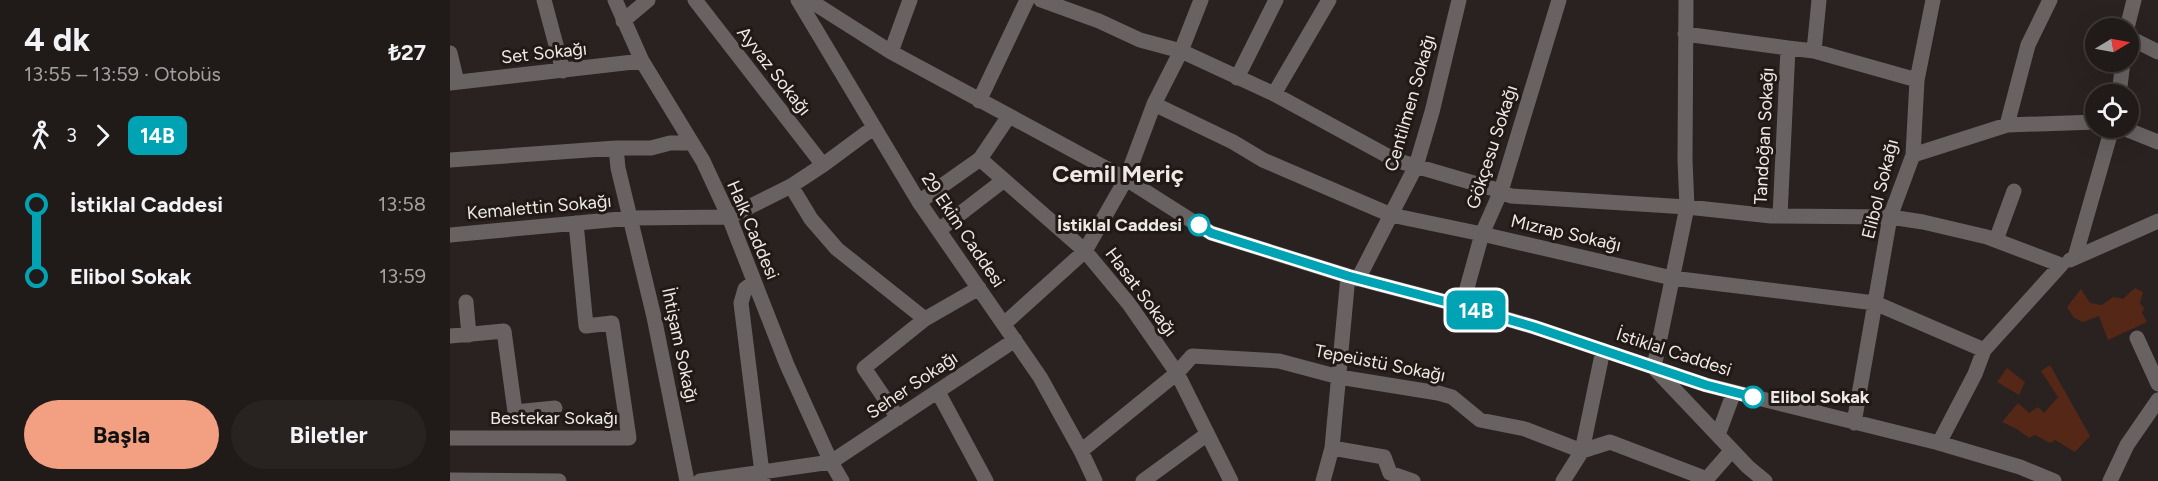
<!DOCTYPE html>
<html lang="tr">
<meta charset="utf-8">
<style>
body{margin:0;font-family:Figtree,sans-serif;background:#282321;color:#f1f3f6;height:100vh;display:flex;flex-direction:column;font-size:22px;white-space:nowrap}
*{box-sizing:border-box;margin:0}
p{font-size:20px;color:#a2a1a2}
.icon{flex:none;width:33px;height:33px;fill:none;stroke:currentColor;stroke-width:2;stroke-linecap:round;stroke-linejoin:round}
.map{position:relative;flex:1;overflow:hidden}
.side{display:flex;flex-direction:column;background:#201a18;width:450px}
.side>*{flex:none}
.badge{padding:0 12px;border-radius:9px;font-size:21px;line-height:39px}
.needle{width:39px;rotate:80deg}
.buttons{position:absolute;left:1635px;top:18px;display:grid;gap:12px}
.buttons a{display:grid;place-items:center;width:54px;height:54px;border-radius:50%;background:#201a18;box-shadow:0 6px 24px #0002,0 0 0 2px #3d3837;font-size:30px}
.map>.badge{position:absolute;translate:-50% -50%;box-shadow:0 0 0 3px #fff}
.legs{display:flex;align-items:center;gap:9px;height:66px;padding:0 24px;font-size:20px}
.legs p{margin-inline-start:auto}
.summary{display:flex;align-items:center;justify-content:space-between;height:102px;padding:0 24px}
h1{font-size:33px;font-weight:700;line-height:45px}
.action{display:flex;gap:12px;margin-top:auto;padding:12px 24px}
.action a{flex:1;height:69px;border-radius:36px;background:#f39f82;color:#111;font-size:24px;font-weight:700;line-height:69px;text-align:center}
.action a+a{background:#282321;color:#f1f3f6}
ul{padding:0 24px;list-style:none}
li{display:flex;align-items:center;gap:21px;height:72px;font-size:22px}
li i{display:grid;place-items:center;width:9px;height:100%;margin:0 8px;background:currentColor}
li i::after{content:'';width:15px;height:15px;margin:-8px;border:4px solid;border-radius:50%;background:#201a18}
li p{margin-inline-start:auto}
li:first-child i{background:linear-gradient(#0000 50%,currentColor 0)}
li:last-child i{background:linear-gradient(currentColor 50%,#0000 0)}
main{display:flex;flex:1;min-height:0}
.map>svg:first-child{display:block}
</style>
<main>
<section class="side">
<div class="summary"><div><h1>4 dk</h1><p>13:55 – 13:59 · Otobüs</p></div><b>₺27</b></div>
<div class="legs"><svg class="icon" aria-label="walk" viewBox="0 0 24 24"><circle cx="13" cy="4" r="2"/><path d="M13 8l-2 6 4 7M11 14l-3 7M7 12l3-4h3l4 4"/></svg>3<svg class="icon" aria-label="forward" viewBox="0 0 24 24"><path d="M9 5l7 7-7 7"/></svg><b class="badge" style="background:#00a3b4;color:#fff">14B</b></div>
<ul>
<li><i style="color:#00a3b4"></i><b>İstiklal Caddesi</b><p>13:58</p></li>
<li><i style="color:#00a3b4"></i><b>Elibol Sokak</b><p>13:59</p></li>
</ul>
<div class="action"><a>Başla</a><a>Biletler</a></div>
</section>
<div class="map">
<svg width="1708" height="481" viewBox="0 0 1708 481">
<rect width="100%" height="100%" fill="#2a2220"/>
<!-- green -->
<path fill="#552716" d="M1685,288L1693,292L1690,303L1694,308L1692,313L1697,322L1658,340L1649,316L1633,322L1624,318L1617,307L1631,289L1640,303L1652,305L1663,297L1673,299Z
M1600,365L1640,436L1625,452L1605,440L1600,443L1585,435L1579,438L1567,429L1552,422L1568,403L1579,413L1588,407L1594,413L1608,397L1591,371Z
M1557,368L1575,382L1569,395L1547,382Z"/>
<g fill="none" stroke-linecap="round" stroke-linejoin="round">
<!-- minor -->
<path stroke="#686362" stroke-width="15" d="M94,0L113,71
M165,0L192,61L253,161L279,217L337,365L381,462L392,481
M245,0L373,165
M348,0L469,202L590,377L631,451L645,481
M359,0L441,52L676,179L761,233L898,276L1012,306L1084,327L1256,385L1489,443L1570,467L1604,481
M591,0L649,21L690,40L731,51L824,94L945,160L1051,191L1061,196L1237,207L1321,216L1440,217L1473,222L1537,237L1611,265L1534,350L1525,374L1489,443
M1369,0L1364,51L1467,80
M1600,0L1578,45L1557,125L1646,122
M173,21L198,0
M1677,28L1684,0
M1235,34L1338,48
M1678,37L1708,52
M441,52L460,0
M0,53L7,82
M787,78L826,0
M0,83L192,61
M824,94L879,0
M1669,94L1673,62
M529,101L577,0
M704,104L783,142L813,160L941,215L1032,234L1222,278L1425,303L1534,350
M1673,128L1708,142
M166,148L168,168L204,317L237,481
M1463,155L1557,125
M530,159L635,251L679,304L727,373L781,481
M0,160L166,148H201L220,143H241
M341,186L361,219L387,249L475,319L529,288
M469,202L530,159L559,116
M1330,216L1338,48L1364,51
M489,230L554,180
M0,235L181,218L279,217L341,186L373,165L423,128
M1546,240L1564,191
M1625,257L1662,128
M1620,260L1708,221
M898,276L882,448L934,457L940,473L963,481
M908,279L966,166L982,112L1009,0
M304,282L295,289L291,303L313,481
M16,302L19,335
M1012,306L1032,234L1051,191L1109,0
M554,324L635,251L676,179L704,104L731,51L751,0
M0,336L54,331L65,412L105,408
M1687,338L1708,384
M1204,367L1237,207L1235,160L1236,0
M1206,370L1298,467L1315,481
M488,392L536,481
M448,418L414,368L475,319
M1404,423L1440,217L1463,155L1467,80L1483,0
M1268,435L1284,392
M0,438H179L162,323L136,326L126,223
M631,451L727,373L742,356L829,361L889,377L988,393L1002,397L1030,420L1075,429L1132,451L1160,442L1257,479
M0,480L109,481
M250,481L381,462L565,340
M693,481L756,435
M873,481L882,448
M1113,481L1132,451L1153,350
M1255,481L1282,450
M1660,481L1677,445L1708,400"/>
</g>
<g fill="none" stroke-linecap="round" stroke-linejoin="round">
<!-- line-1 casing -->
<g stroke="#fff" stroke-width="14">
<path id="line-1" d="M749,225L761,233L898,276L1012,306L1084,327L1256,385L1303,397"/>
</g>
<!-- line-1 -->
<use href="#line-1" stroke="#00a3b4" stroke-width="9"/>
</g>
<!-- markers -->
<g fill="#fff" stroke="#00a3b4" stroke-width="3">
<circle cx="749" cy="225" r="10"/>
<circle cx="1303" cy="397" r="10"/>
</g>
<g text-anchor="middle" stroke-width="6" stroke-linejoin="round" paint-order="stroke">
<!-- street labels -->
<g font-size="18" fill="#eee9e7" stroke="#211916">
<text transform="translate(94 53) rotate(-6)" y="6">Set Sokağı</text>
<text transform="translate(324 71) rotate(52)" y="6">Ayvaz Sokağı</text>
<text transform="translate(960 103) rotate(-74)" y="6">Centilmen Sokağı</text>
<text transform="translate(1314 136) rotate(-87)" y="6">Tandoğan Sokağı</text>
<text transform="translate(1042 147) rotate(-72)" y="6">Gökçesu Sokağı</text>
<text transform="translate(1430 189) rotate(-76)" y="6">Elibol Sokağı</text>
<text transform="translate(89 207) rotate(-5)" y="6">Kemalettin Sokağı</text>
<text transform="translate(303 230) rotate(67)" y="6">Halk Caddesi</text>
<text transform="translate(513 230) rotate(56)" y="6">29 Ekim Caddesi</text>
<text transform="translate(1116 233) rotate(13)" y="6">Mızrap Sokağı</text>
<text transform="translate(691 292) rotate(53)" y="6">Hasat Sokağı</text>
<text transform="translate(230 345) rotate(78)" y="6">İhtişam Sokağı</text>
<text transform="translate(1224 352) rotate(18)" y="6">İstiklal Caddesi</text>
<text transform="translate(930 363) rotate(11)" y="6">Tepeüstü Sokağı</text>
<text transform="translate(462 385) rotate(-34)" y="6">Seher Sokağı</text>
<text x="104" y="424">Bestekar Sokağı</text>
</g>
<!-- stop labels -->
<g font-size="18" font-weight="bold" fill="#eee9e7" stroke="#211916" text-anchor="end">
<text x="732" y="231">İstiklal Caddesi</text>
<text x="1320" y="403" text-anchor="start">Elibol Sokak</text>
</g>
<!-- district labels -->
<g font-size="24" font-weight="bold" fill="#eee9e7" stroke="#211916">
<text x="668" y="182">Cemil Meriç</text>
</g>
</g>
</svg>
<div class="buttons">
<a><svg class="needle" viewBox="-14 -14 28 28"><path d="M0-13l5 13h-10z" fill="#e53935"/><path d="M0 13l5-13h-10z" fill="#a2a1a2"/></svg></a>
<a><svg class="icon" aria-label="locate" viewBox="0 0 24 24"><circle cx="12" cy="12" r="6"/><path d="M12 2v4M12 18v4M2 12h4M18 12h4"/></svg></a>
</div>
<b class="badge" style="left:1026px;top:310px;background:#00a3b4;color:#fff">14B</b>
</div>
</main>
